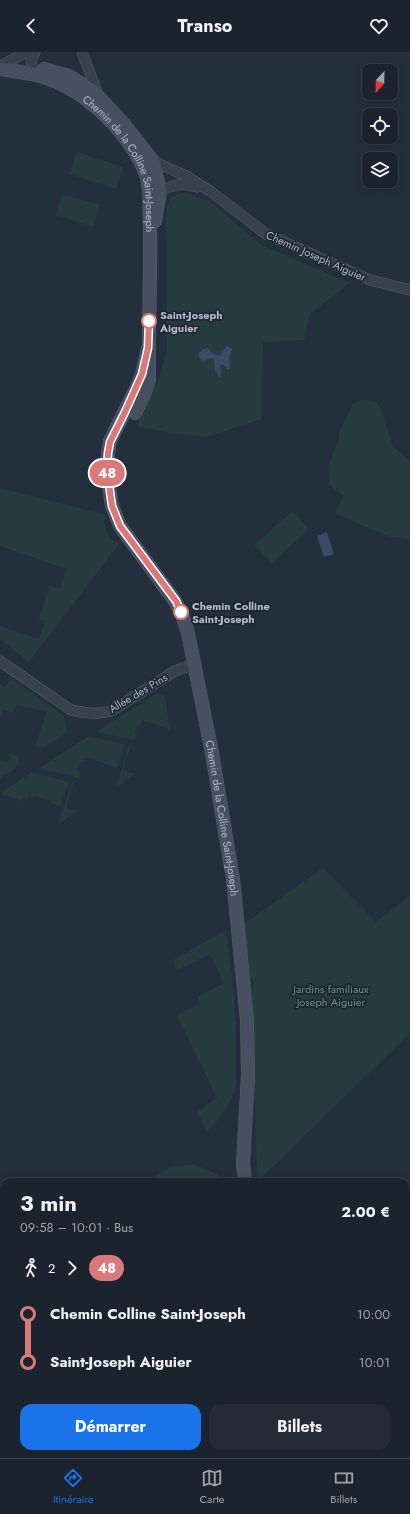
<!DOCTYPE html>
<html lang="fr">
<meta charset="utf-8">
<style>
body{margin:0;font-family:Jost,sans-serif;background:#242b36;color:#f1f3f6;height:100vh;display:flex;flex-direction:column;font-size:15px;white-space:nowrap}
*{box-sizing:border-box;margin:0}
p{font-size:13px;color:#a0a4aa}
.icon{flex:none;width:22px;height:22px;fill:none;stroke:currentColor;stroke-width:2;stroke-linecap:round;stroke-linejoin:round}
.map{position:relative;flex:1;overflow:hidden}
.sheet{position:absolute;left:0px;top:1126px;width:410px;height:280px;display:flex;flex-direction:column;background:#1b232e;border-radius:12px 12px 0 0;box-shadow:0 2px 10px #0003,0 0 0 1px #39404a}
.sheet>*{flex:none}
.badge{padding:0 8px;border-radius:13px;font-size:14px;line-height:26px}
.needle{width:26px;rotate:202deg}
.fabs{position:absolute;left:362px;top:12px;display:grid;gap:8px}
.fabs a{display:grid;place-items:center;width:36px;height:36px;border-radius:8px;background:#1b232e;box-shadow:0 2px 10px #0003,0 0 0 1px #39404a;font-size:20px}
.map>.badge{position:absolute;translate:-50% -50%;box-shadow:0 0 0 2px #fff}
.legs{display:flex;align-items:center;gap:6px;height:44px;padding:0 20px;font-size:13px}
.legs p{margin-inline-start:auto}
.overview{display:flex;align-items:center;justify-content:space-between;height:68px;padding:0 20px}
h1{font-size:22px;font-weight:700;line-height:30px}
.action{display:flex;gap:8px;margin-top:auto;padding:8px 20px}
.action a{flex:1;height:46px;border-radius:12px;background:#1a73e8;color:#fff;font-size:16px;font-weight:700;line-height:46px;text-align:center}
.action a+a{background:#242b36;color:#f1f3f6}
ul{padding:0 20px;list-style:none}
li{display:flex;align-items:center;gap:14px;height:48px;font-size:15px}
li i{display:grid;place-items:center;width:6px;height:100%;margin:0 5px;background:currentColor}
li i::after{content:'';width:10px;height:10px;margin:-5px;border:3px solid;border-radius:50%;background:#1b232e}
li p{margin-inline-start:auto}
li:first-child i{background:linear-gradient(#0000 50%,currentColor 0)}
li:last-child i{background:linear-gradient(currentColor 50%,#0000 0)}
header{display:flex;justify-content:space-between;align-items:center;height:52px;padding:0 20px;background:#1b232e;font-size:18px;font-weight:700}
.menu{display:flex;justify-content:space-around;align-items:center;height:56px;border-top:1px solid #39404a;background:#1b232e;font-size:11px;color:#a0a4aa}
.menu a{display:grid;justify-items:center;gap:2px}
.menu .active{color:#1a73e8}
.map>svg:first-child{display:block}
</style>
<header><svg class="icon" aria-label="back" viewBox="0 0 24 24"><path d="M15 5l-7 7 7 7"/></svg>Transo<svg class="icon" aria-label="heart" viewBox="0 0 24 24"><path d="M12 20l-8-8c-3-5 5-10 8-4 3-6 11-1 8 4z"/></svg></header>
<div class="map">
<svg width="410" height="1406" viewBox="0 0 410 1406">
<rect width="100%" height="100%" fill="#242f3e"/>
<!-- green -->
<path fill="#263c3f" d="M77,100L123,115L116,137L69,122Z
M181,141H188L209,149L261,193L350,231L310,262L304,288L263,290L261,367L207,385L170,381L137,374L161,321L167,297L166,157L171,145Z
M62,142L100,153L93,175L56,163Z
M361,348H368L377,350L382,359L393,395L410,409V488L397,485L393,486L356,471L340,463L335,462L344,444L329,433L330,411L339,387V380L353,352Z
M0,436L106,463L104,469L109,486L119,492L29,610L0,587V574L39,587L45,569L39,567L50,534L60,537L67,517L0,494Z
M293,459L309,477L272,511L254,493Z
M11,626L64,664L67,680L43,696L36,694L46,660L16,652L13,661L4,658L1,665L0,664V632L5,635Z
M156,642L163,643L165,645L170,678L148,670L142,669L140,673H137L135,681L137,682L135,688L96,680Z
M89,684L125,693L117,716L91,707L85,706L84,710H81L78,718L81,719L78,726L39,716Z
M129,693H131L123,718L135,722L116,735Z
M10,702L18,704L19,712L12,719L0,726V707L8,709Z
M32,720L69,730L60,754L51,751L52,749L34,744L33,745L28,743L27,747L24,746L23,749L0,742Z
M72,730L74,731L66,756L77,759L58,772Z
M323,816L376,870L410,844V981L257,1130L252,941L253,927L250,925L241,874Z
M226,878C232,921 237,960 236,1003C236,1014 237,1026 235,1037C230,1054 220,1067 207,1079L197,1060L217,1046L177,963L200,951L198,945L224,931L210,902L177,918L174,911L175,907Z
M194,1112L218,1123L221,1130H144L169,1116Z
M410,1163V1285L406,1284V1170Z
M4,1222V1283L0,1285V1229Z"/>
<!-- water -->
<path fill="#394c67" d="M227,294L231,296L232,298L229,305L230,316L228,318L224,313H220L221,325H219L215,318L214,307L211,306L202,309L199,305V301L203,297L208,296L212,301L219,304Z
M327,480L334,502L324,505L317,484Z"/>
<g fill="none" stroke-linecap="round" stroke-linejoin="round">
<!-- street casing -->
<g stroke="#565f6c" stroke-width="11">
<path id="street" d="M82,0L99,45
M1,14L26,0
M33,22L31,9L35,0
M152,112L153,109L186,124L210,139L266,182L370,228L410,238
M154,136L160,139C174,133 181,130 197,135
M0,609L71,658C85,661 97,663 111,659L175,619L194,612
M406,1299L410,1300"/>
</g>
<!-- secondary casing -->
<g stroke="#565f6c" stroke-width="14">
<g id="secondary">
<path id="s1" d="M0,17C21,20 42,22 61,32C95,47 136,90 147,126C151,140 149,159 150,174C151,225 148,277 149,328L145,340L135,361"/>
<path d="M44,17L69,24L94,40L123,71L153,109L160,139L155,169"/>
<path id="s2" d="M148,296L142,322L136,337L110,389L108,401V427L112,454L120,474L175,549L181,560L188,581L212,701L233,827L247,968L248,1023L243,1112L245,1130"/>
<path d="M306,1402L307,1406"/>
</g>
</g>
<!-- street -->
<use href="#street" stroke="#38414e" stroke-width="10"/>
<!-- secondary -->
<use href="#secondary" stroke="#465061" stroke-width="13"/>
<!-- tram -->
<path stroke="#5a6575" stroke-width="1" d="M294,1402L295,1406"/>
</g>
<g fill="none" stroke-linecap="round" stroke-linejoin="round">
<!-- line-1 casing -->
<g stroke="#fff" stroke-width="9">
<path id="line-1" d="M149,269L148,296L142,322L125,360L110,390L108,401L107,418L112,454L120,474L176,549L181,560"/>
</g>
<!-- line-1 -->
<use href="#line-1" stroke="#d9797a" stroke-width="6"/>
</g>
<!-- markers -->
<g fill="#fff" stroke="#d9797a" stroke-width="2">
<circle cx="149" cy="269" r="7"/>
<circle cx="181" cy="560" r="7"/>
</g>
<g text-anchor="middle" stroke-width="3.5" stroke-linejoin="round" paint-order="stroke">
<!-- street labels -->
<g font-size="11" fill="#b4bcc9" stroke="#1d2633">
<text dy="4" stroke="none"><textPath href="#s1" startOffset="169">Chemin de la Colline Saint-Joseph</textPath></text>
<text transform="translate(316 204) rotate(24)" y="4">Chemin Joseph Aiguier</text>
<text transform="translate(138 641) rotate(-31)" y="4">Allée des Pins</text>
<text dy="4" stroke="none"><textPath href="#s2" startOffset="504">Chemin de la Colline Saint-Joseph</textPath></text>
</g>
<!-- stop labels -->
<g font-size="11" font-weight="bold" fill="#b4bcc9" stroke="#1d2633" text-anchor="start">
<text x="160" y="267">Saint-Joseph<tspan x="160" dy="13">Aiguier</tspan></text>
<text x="192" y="558">Chemin Colline<tspan x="192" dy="13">Saint-Joseph</tspan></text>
</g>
<!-- park labels -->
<g font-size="11" fill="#6b9a76" stroke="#1d2633">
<text x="331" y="941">Jardins familiaux<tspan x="331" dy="13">Joseph Aiguier</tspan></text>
</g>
</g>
</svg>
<div class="fabs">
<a><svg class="needle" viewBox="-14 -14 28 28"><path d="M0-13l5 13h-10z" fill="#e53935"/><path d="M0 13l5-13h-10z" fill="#a0a4aa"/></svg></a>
<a><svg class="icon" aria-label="locate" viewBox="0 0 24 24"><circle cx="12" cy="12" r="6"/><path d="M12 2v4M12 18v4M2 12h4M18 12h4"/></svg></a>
<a><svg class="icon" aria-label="layers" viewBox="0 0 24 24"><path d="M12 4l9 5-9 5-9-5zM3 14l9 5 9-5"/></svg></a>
</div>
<b class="badge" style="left:107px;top:421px;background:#d9797a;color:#fff">48</b>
<section class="sheet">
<div class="overview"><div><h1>3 min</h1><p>09:58 – 10:01 · Bus</p></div><b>2.00 €</b></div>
<div class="legs"><svg class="icon" aria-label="walk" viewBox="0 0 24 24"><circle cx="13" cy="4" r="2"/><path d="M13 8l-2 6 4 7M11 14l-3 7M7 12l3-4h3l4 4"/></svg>2<svg class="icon" aria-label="forward" viewBox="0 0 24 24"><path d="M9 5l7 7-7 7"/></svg><b class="badge" style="background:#d9797a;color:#fff">48</b></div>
<ul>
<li><i style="color:#d9797a"></i><b>Chemin Colline Saint-Joseph</b><p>10:00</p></li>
<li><i style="color:#d9797a"></i><b>Saint-Joseph Aiguier</b><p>10:01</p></li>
</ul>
<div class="action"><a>Démarrer</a><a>Billets</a></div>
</section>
</div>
<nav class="menu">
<a class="active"><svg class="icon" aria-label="directions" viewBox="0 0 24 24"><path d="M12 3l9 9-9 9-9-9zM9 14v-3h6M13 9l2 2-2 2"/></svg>Itinéraire</a>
<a><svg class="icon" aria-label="map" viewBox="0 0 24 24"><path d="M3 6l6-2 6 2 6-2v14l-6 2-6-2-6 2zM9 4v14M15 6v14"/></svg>Carte</a>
<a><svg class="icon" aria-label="tickets" viewBox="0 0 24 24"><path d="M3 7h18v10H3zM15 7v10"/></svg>Billets</a>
</nav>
